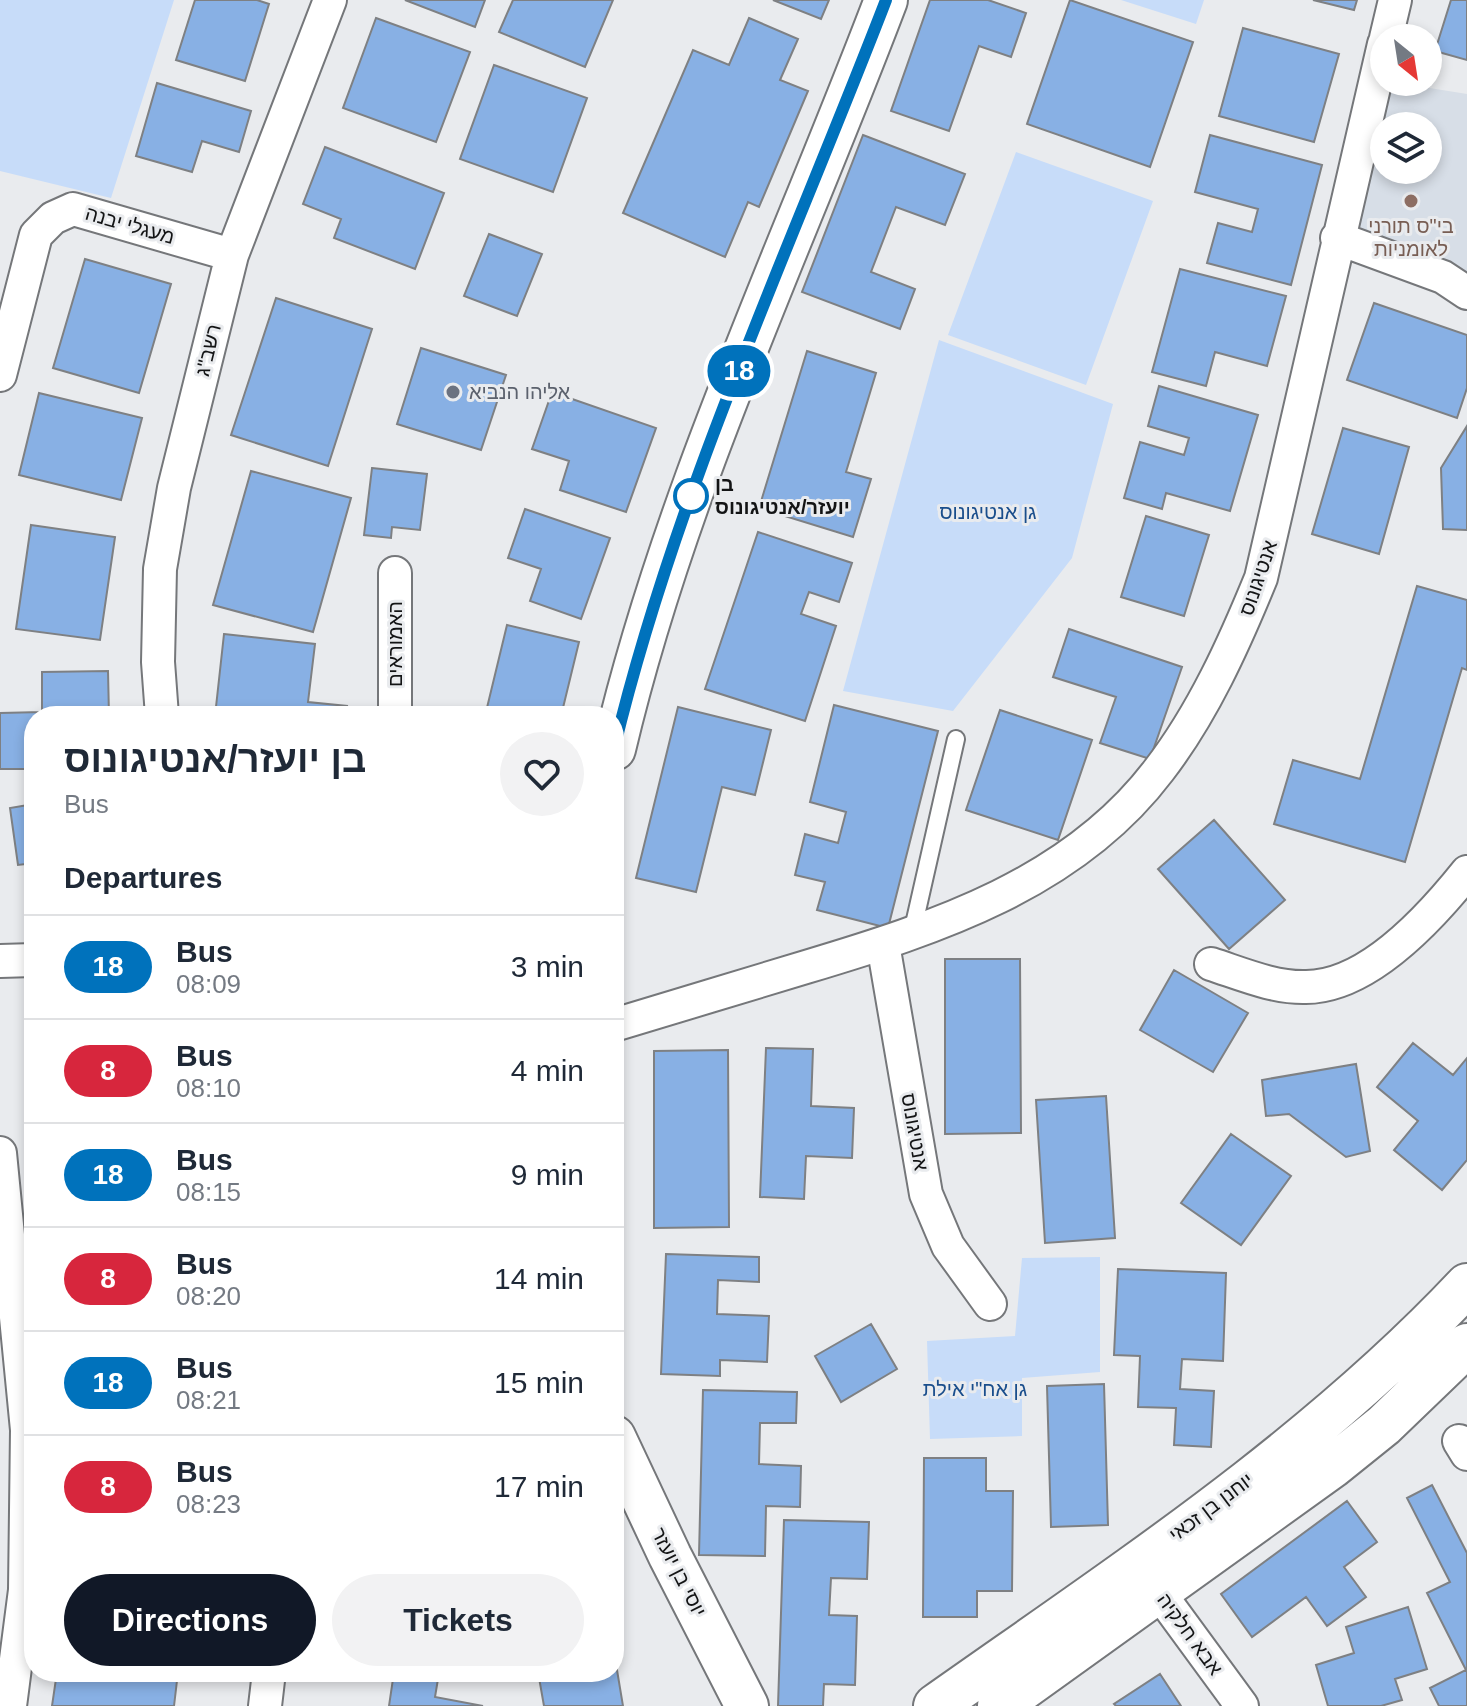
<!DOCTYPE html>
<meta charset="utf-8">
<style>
body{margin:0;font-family:Arial,"Noto Sans Hebrew",sans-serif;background:#f2f2f3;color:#1f2937;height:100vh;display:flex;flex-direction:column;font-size:30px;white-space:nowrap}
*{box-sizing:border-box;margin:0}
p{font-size:26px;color:#747a83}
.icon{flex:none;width:44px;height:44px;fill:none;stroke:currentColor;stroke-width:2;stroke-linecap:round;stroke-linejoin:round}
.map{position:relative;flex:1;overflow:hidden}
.panel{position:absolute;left:24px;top:706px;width:600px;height:976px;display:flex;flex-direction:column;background:#fff;border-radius:32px;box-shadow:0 4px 12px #0003}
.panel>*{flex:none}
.badge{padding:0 16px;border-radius:26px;font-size:28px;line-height:52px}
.needle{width:52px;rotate:150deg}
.buttons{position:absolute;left:1370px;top:24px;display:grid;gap:16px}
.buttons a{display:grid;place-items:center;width:72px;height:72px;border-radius:50%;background:#fff;box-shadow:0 4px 12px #0003;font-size:40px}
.map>.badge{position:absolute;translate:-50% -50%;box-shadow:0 0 0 4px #fff}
h2{padding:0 40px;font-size:30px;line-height:72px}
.round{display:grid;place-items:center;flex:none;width:84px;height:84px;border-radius:42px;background:#f2f2f3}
.overview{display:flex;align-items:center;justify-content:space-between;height:136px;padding:0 40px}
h1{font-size:38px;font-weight:600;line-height:60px}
.primary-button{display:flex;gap:16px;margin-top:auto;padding:16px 40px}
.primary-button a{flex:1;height:92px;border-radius:48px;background:#111827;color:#fff;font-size:32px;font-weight:600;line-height:92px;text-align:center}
.primary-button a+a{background:#f2f2f3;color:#1f2937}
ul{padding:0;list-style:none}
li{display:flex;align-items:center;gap:24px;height:104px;padding:0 40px;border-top:2px solid #e0e1e3}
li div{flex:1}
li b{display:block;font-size:30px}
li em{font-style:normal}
li .badge{min-width:88px;font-weight:700;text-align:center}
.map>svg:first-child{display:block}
</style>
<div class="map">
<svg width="1467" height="1706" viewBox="0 0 1467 1706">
<rect width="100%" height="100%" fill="#e9ebee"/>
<!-- built -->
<path fill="#d7dee7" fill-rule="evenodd" d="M1392,82L1467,94V286L1344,233ZM1384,126H1428V170H1384Z"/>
<!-- green -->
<path fill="#c7dcf9" d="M0,0H174L111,198L0,171Z
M1121,0H1204L1196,24Z
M1016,152L1153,201L1086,385L948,335Z
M939,340L1113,404L1072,558L953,711L843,691Z
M1100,1257V1372L1022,1378V1436L930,1439L927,1341L1015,1336L1022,1258Z"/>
<!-- building -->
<path fill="#88b0e4" stroke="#7e8083" stroke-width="2" d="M195,0H257L269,4L245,81L176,60Z
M405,0H485L475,27Z
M513,0H613L585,67L499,32Z
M773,0H829L821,19Z
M930,0H988L1026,13L1011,57L979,46L949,131L891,111Z
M1070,0L1193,42L1150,167L1027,124Z
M1313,0H1357L1354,10Z
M1467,0V60L1435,51L1451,0Z
M376,18L470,52L436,142L343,108Z
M749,18L798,39L780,80L808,91L759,207L748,202L725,257L623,213L693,50L729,65Z
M1243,28L1339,54L1314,142L1219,116Z
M494,65L587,98L553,192L460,159Z
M157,83L251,111L239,152L202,141L192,172L136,156Z
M863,135L965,174L945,225L896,207L871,272L915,289L900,329L802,292Z
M1210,135L1322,165L1291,285L1207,263L1218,223L1252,232L1258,209L1195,192Z
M325,147L444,193L415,269L334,238L341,219L303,204Z
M489,234L542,254L517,316L464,296Z
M85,259L171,284L139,393L53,368Z
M1180,269L1286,296L1267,366L1215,352L1206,386L1152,372Z
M276,298L372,329L328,466L231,435Z
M1374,303L1467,335V388L1457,418L1347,380Z
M421,348L506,375L481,450L397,424Z
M807,351L876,373L846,472L871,479L853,537L759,508Z
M1159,386L1258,415L1230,511L1166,493L1162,509L1124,498L1140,442L1184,455L1189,438L1148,426Z
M552,392L656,428L626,512L560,490L569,461L532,449Z
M39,393L142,418L121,500L19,475Z
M1467,426V530L1443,529L1441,468Z
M1343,428L1409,447L1379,554L1312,534Z
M372,468L427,474L420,530L392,527L391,538L364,535Z
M251,471L351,498L313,632L213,605Z
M525,509L610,538L581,619L530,601L541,569L508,558Z
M1146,516L1209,535L1184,616L1121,597Z
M31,525L115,537L100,640L16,629Z
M758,532L852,563L839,602L809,592L801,614L836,626L805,721L705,689Z
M1417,586L1467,600V670L1462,668L1405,862L1274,824L1293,760L1360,779Z
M507,625L579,642L561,716H485Z
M1069,629L1182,667L1150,759L1100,743L1116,697L1053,677Z
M224,634L315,644L308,702L347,706L346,716H215Z
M108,671L109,716H130H34V769H0V713L42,712V672Z
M834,705L938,731L888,928L817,910L825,882L795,875L805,834L838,843L846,812L810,802Z
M678,707L771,730L755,795L722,787L696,892L636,878Z
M1000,710L1092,740L1058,840L966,810Z
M34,804V863L18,865L10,808Z
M1214,820L1285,900L1229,949L1158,869Z
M945,959H1020L1021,1133L945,1134Z
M1174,970L1248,1013L1213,1072L1140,1030Z
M1413,1043L1453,1075L1467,1058V1160L1442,1190L1394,1150L1418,1121L1377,1087Z
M766,1048L813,1049L811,1106L854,1108L852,1158L806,1156L804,1199L760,1197Z
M728,1050L729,1227L654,1228V1051Z
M1356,1064L1370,1151L1346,1157L1289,1114L1266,1116L1262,1080Z
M1106,1096L1115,1238L1045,1243L1036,1100Z
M1231,1134L1291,1176L1241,1245L1181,1203Z
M666,1254L759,1257V1282L718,1280L717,1314L769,1316L767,1362L720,1360V1376L661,1374Z
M1118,1269L1226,1273L1223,1361L1182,1359L1180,1389L1214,1391L1211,1447L1174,1445L1176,1408L1138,1407L1140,1356L1114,1355Z
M871,1324L897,1369L841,1402L815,1356Z
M1104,1384L1108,1525L1051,1527L1047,1386Z
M703,1390L797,1392L796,1423H760L759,1464L801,1466L800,1507L766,1506L765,1556L699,1555Z
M924,1458H986V1491H1013L1012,1591H977V1617H923Z
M1432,1485L1467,1553V1706H1439L1430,1688L1466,1670L1427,1593L1450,1582L1407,1498Z
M1347,1501L1377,1542L1344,1567L1366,1597L1327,1626L1306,1597L1252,1637L1221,1594Z
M784,1520L869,1522L867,1579L831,1578L829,1615L857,1616L855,1685L824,1684L823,1706H778Z
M1408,1607L1427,1669L1395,1679L1402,1700L1381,1706H1328L1316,1665L1354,1653L1346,1627Z
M614,1652L623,1706H544L538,1672H614Z
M57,1672H178L174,1706H52Z
M394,1672L439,1673L435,1697L483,1706H389Z
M1160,1674L1181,1706H1116L1114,1704Z"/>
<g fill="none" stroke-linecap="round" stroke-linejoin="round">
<!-- service casing -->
<g stroke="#75777a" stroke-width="20">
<path id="service" d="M912,933L956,739"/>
</g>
<!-- minor casing -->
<g stroke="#75777a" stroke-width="36">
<path id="minor" d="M1386,38L1395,0
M1337,238L1443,277L1467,293
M0,375L36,235L53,218L73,209L232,255
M395,573V716
M162,716L158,662L160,569L174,488L232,255L330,0
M883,944L926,1194L948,1246L990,1304
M0,961L34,960
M1211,964C1242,974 1274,988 1306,987C1368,987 1431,917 1467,872
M614,1025C678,1006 742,986 806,967C936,928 1073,884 1159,770C1203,713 1234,644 1261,578L1384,44
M0,1153L27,1430L25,1590L10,1706
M1459,1441L1467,1454
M1146,1575L1242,1706
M265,1706L269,1672"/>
</g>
<!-- tertiary casing -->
<g stroke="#75777a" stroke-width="46">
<path id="tertiary" d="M614,749C675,490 792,248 886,0
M614,1437L670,1556L747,1706
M935,1706C1119,1576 1312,1450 1467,1285
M999,1706L1333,1466L1384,1425L1467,1345"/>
</g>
<!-- service -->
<use href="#service" stroke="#fff" stroke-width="16"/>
<!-- minor -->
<use href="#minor" stroke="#fff" stroke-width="32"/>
<!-- tertiary -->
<use href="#tertiary" stroke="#fff" stroke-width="42"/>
</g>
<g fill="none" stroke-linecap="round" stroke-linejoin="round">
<!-- line casing -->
<g stroke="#fff" stroke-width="18">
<path id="line" d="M614,749C676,491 791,247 886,0"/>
</g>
<!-- line -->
<use href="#line" stroke="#0072bc" stroke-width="12"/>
</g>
<!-- markers -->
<circle fill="#8d6e63" stroke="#e9ebee" stroke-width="3" cx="1411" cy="201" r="8"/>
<circle fill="#6b7280" stroke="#e9ebee" stroke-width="3" cx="453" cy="392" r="8"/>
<circle fill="#fff" stroke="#0072bc" stroke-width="4" cx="691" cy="496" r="16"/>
<g text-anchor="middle" stroke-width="6" stroke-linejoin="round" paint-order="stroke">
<!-- street labels -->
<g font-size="20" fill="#131415" stroke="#e9ebee">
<text transform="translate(130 225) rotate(16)" y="7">מעגלי יבנה</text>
<text transform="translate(208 350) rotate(-76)" y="7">רשב"ג</text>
<text transform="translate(1258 578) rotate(-71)" y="7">אנטיגונוס</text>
<text transform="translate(395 644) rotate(-90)" y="7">האמוראים</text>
<text transform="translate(915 1132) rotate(80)" y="7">אנטיגונוס</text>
<text transform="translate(1211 1507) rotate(-37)" y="7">יוחנן בן זכאי</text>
<text transform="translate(679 1572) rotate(63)" y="7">יוסי בן יועזר</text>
<text transform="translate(1190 1634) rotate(54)" y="7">אבא חלקיה</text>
</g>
<!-- education labels -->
<g font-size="20" fill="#785e54" stroke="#e9ebee">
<text x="1411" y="233">בי"ס תורני<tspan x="1411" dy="23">לאומניות</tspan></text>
</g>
<!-- worship labels -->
<g font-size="20" fill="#5b616d" stroke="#e9ebee" text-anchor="start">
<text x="469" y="399">אליהו הנביא</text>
</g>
<!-- stop labels -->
<g font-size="20" font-weight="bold" fill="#131415" stroke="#e9ebee" text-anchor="start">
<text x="715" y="491">בן<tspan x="715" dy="23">יועזר/אנטיגונוס</tspan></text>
</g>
<!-- park labels -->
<g font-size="20" fill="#1a4e8c" stroke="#e9ebee">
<text x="988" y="519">גן אנטיגונוס</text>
<text x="975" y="1396">גן אח"י אילת</text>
</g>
</g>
</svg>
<div class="buttons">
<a><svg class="needle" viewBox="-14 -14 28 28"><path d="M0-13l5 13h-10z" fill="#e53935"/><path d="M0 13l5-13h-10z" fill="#747a83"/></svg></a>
<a><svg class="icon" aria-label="layers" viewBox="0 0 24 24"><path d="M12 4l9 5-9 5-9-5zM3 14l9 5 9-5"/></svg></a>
</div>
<b class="badge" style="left:739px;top:371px;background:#0072bc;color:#fff">18</b>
<section class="panel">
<div class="overview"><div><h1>בן יועזר/אנטיגונוס</h1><p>Bus</p></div><a class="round"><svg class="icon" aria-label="heart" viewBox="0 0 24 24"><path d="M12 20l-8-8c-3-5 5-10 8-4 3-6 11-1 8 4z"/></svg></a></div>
<h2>Departures</h2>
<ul>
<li><span class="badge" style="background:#0072bc;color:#fff">18</span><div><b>Bus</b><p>08:09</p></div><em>3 min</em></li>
<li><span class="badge" style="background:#d7263d;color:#fff">8</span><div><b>Bus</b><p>08:10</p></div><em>4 min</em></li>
<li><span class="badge" style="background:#0072bc;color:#fff">18</span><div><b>Bus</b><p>08:15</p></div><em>9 min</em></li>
<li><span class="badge" style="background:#d7263d;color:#fff">8</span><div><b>Bus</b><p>08:20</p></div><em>14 min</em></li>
<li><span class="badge" style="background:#0072bc;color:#fff">18</span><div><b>Bus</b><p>08:21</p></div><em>15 min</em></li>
<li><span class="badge" style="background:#d7263d;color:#fff">8</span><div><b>Bus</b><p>08:23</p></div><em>17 min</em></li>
</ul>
<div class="primary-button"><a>Directions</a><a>Tickets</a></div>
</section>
</div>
